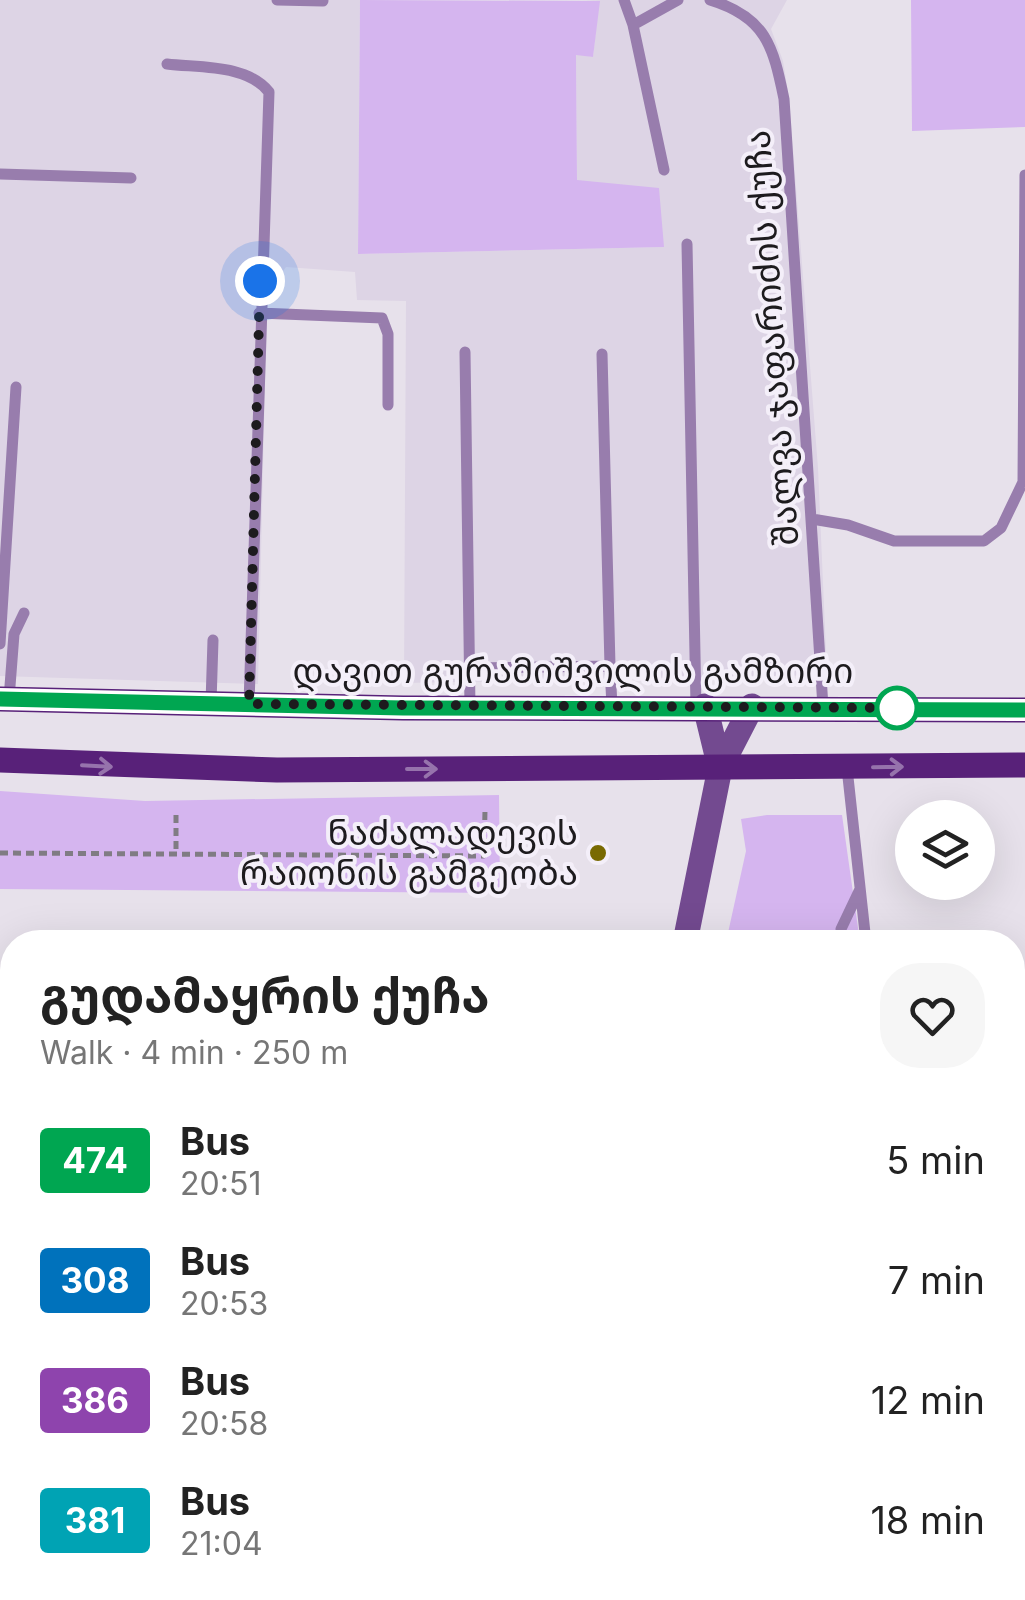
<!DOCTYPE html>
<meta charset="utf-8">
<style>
body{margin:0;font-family:Inter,"Noto Sans Georgian",sans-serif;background:#f6f6f6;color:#222;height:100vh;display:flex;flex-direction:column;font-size:38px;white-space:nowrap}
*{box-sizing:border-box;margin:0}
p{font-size:32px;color:#767676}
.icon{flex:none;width:55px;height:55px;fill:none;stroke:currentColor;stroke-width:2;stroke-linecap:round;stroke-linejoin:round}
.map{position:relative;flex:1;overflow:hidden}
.sheet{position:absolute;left:0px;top:930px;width:1025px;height:670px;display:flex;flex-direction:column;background:#fff;border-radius:40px 40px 0 0;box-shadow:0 10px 40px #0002}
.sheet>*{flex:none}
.badge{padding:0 20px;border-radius:8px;font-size:35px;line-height:65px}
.controls{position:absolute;left:895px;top:800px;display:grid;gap:20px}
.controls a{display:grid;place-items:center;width:100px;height:100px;border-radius:50%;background:#fff;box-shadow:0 10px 40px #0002;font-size:50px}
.you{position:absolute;width:50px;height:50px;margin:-25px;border:8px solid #fff;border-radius:50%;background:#1a73e8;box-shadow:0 0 0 15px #1a73e833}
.map>.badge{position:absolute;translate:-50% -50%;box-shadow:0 0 0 5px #fff}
.round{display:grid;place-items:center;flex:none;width:105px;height:105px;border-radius:40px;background:#f6f6f6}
.headline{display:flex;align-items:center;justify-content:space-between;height:170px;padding:0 40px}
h1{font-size:48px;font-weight:700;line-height:75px}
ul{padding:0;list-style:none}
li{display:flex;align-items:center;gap:30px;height:120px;padding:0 40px}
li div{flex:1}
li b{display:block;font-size:38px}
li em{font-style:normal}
li .badge{min-width:110px;font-weight:700;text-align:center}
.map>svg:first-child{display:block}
</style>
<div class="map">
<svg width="1025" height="1600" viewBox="0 0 1025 1600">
<rect width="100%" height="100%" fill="#e7e1eb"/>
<!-- built -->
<path fill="#ddd4e5" d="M0,0H360L358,254L664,247L577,181L576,54L593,57L599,1L584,0H787L771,29L783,61L789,98L818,468L827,675L404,683L406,301L357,300L355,272L286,267L267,294L258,684L0,676Z
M0,1437H12V1527H0Z"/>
<!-- green -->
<path fill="#d5b5ef" d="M360,0L600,1L593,57L576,55L577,180L659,188L664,247L358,254Z
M911,0H1025V127L912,131Z
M0,791L145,801L499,795L500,893L0,889Z
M767,815H842L860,942H726L746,851L741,819Z
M415,1588H503L500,1600H414Z"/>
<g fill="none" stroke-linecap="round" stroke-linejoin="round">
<!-- path -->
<path stroke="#807c83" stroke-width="5" stroke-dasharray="8 5" stroke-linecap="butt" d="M176,815V854
M0,853L484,856L485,810"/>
<!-- lane -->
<path stroke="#987dad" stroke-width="11" d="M277,0L323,1
M624,0L633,25L664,170
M710,0C766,17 773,46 784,99L823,707
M633,25L678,0
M167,64C199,68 247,64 269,92L249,704
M0,174L131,178
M687,244L696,706
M259,313L382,318L388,334V405
M465,352L470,707
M602,354L610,666
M1023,482L1025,175
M812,519L848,525L894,541H984L1001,528L1023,482
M0,644L16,387
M471,668L610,666L612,707
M9,699L14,634L24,613
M211,703L213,640
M847,768L866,942
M841,929L860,889
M0,1017H12
M1012,1043H1025
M0,1266L12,1265
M1012,1523L1025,1524
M0,1537H12
M405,1600L406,1588"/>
<!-- street -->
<path stroke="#987dad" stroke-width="22" d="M1012,1271L1025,1272"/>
<!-- secondary -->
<path stroke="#734a90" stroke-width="25" d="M705,706L720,768
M685,942L720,768L752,706
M552,1600L555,1588"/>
<!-- primary -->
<path stroke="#582179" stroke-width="25" d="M0,699L403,708L1025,710
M0,760L277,770L1025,765"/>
</g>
<!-- one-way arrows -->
<defs><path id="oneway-shaft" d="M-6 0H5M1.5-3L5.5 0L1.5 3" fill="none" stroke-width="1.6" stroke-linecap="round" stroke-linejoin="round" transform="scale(2.5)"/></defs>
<g stroke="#9673ac">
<use href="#oneway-shaft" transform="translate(97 766) rotate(3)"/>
<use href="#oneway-shaft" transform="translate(888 767) rotate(-1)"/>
<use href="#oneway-shaft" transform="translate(422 769)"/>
</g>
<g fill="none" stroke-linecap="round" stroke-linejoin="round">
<!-- line casing -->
<g stroke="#fff" stroke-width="22">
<path id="line" d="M0,699L403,708L1025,710"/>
</g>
<!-- line -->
<use href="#line" stroke="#00a651" stroke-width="15"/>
<!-- walk -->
<path stroke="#1d1b1e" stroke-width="10" stroke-dasharray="0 18" d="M260,281L249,704L897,708"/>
</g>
<!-- markers -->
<circle fill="#fff" stroke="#00a651" stroke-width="5" cx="897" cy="708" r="20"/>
<circle fill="#796a02" stroke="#f4eff9" stroke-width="4" cx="598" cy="853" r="10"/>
<g text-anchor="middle" stroke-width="8" stroke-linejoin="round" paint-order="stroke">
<!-- street labels -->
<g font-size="35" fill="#1d1b1e" stroke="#f4eff9">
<text transform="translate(772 338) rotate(-94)" y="12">შალვა ჯაფარიძის ქუჩა</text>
<text x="573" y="683">დავით გურამიშვილის გამზირი</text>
</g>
<!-- poi labels -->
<g font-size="35" fill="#1d1b1e" stroke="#f4eff9" text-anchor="end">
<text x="578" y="845">ნაძალადევის<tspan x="578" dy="40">რაიონის გამგეობა</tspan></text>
</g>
</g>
</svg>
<div class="controls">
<a><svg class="icon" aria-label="layers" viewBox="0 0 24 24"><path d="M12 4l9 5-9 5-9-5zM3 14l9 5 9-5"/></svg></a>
</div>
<div class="you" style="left:260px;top:281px"></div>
<section class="sheet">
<div class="headline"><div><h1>გუდამაყრის ქუჩა</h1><p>Walk · 4 min · 250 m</p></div><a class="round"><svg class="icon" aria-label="heart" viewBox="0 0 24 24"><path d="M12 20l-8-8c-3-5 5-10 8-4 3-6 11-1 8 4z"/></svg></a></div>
<ul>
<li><span class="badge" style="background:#00a651;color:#fff">474</span><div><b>Bus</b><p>20:51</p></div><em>5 min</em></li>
<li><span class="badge" style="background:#0072bc;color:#fff">308</span><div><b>Bus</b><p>20:53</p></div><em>7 min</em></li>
<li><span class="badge" style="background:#8e44ad;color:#fff">386</span><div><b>Bus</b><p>20:58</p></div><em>12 min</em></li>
<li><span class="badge" style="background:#00a3b4;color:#fff">381</span><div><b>Bus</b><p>21:04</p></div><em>18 min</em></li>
</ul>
</section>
</div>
